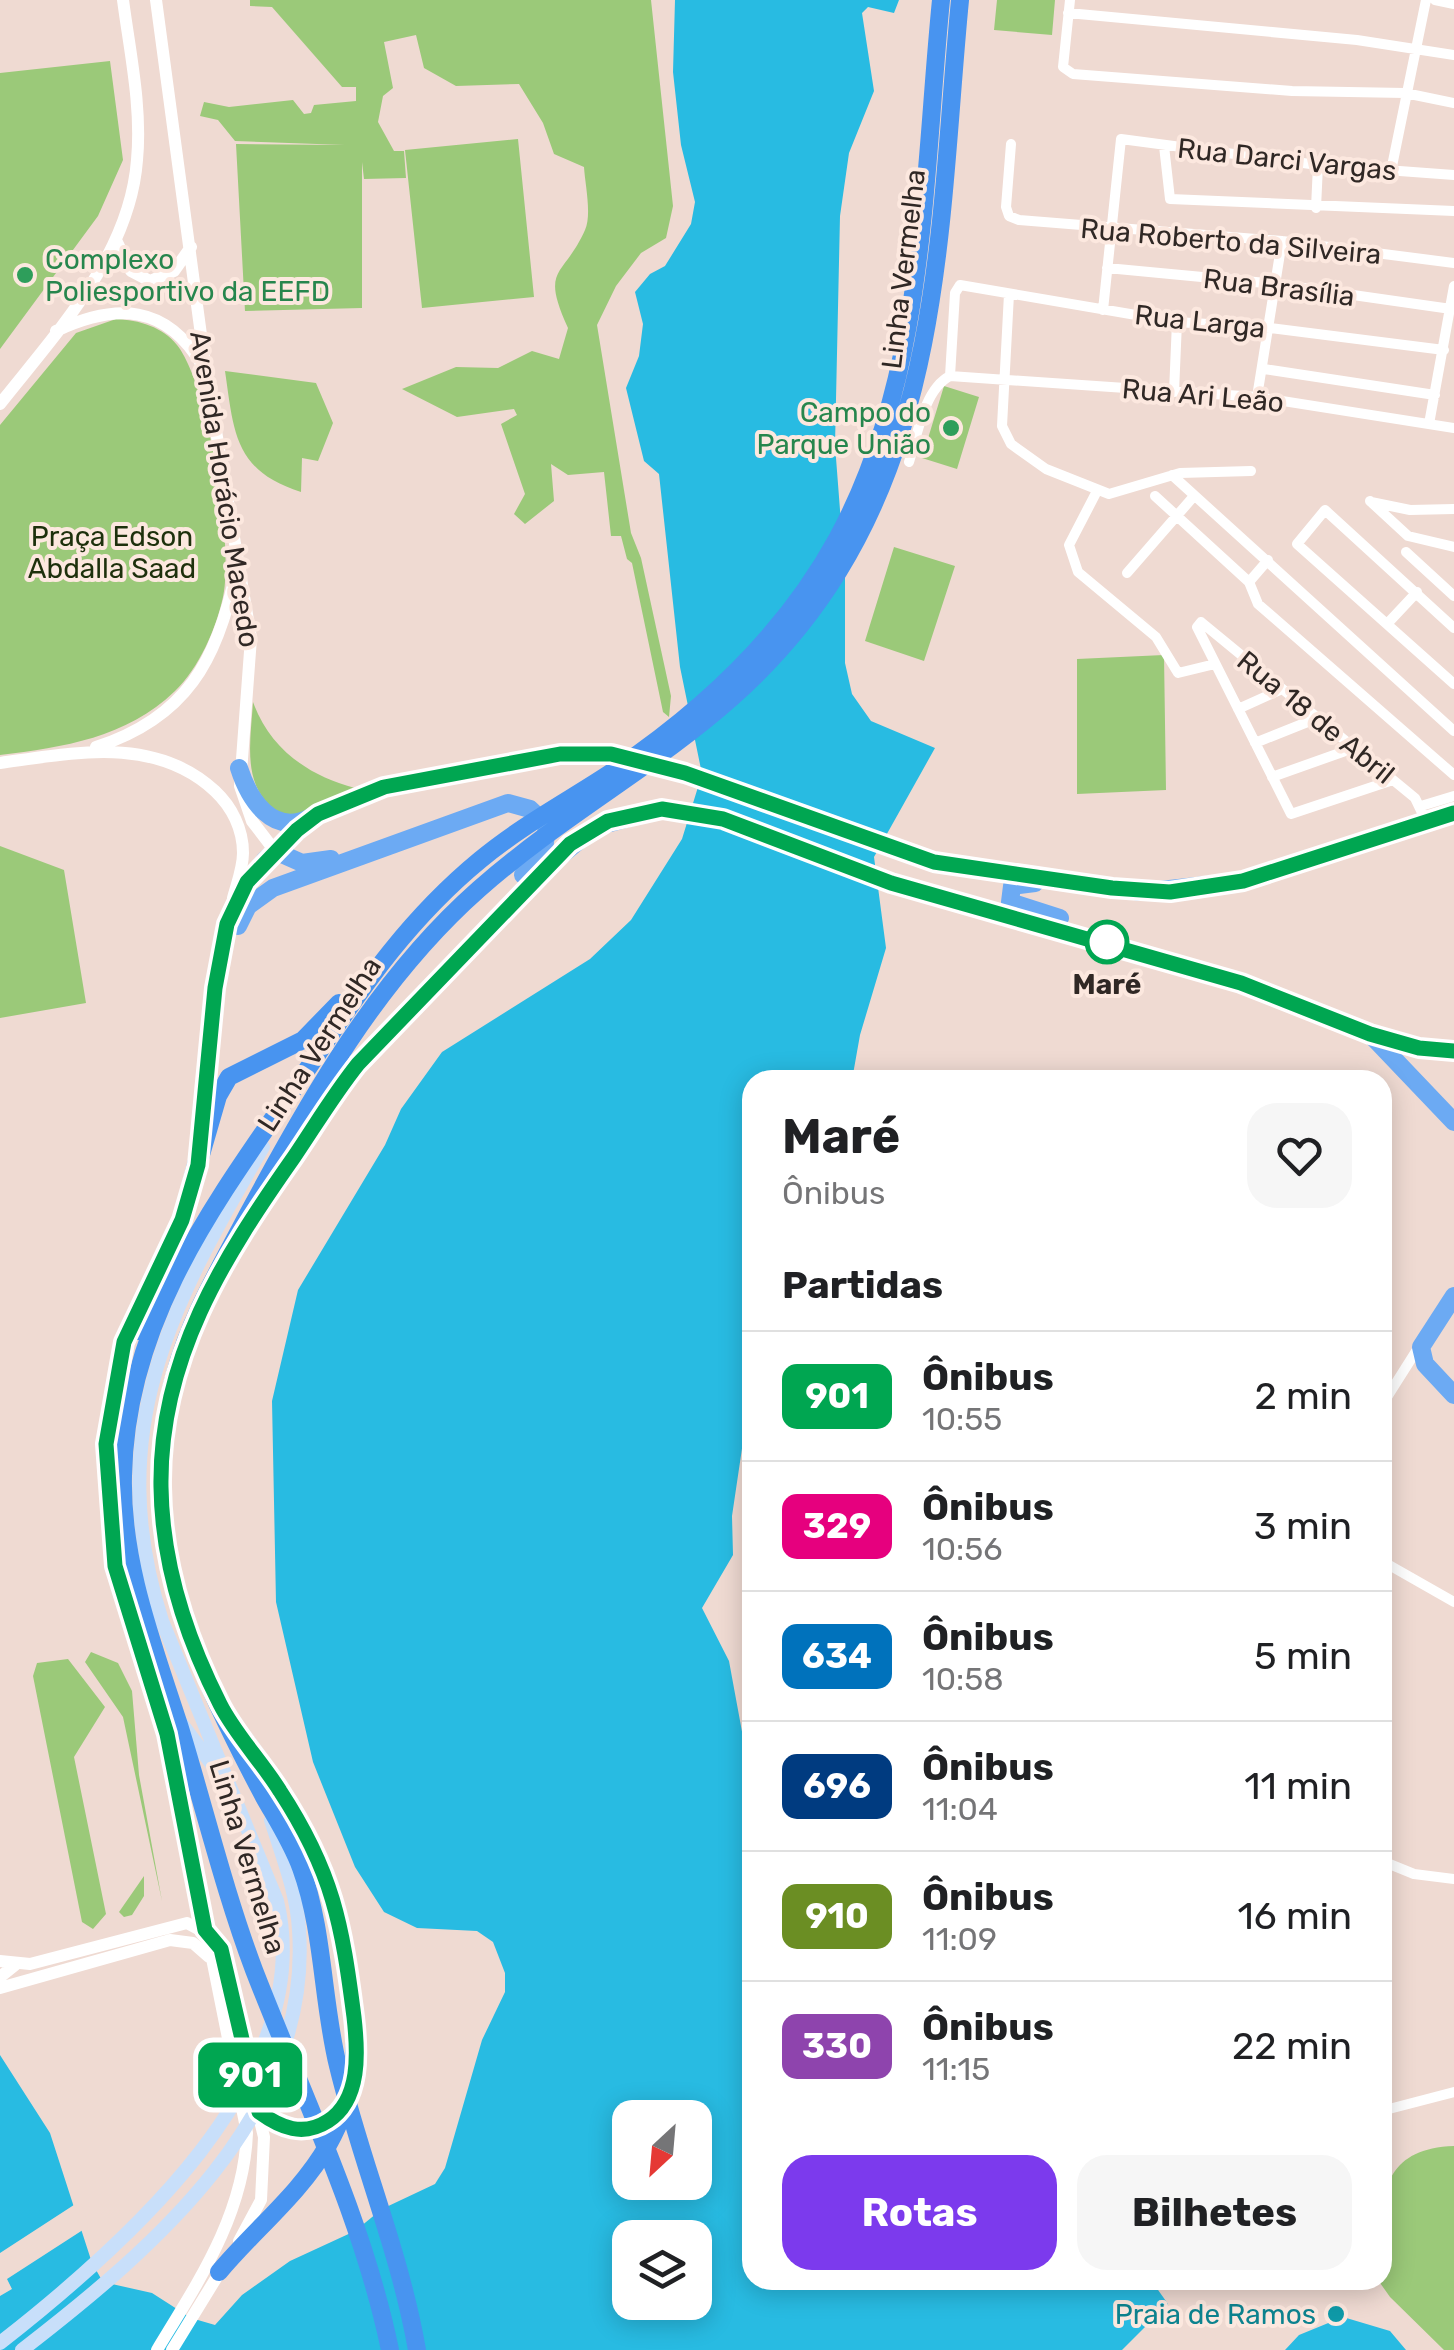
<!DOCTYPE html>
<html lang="pt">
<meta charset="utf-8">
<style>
body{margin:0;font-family:Rubik,sans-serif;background:#f6f6f6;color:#202124;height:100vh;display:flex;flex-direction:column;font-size:38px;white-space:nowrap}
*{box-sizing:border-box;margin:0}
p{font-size:32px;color:#757577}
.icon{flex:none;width:55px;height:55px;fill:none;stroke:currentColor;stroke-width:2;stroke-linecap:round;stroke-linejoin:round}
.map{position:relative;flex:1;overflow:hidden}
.sheet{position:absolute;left:742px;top:1070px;width:650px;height:1220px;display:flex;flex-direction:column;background:#fff;border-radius:30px;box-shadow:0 5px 25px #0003}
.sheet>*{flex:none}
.badge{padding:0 20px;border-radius:15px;font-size:35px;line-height:65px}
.needle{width:65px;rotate:206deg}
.buttons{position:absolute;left:612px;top:2100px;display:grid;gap:20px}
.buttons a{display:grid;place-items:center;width:100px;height:100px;border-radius:20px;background:#fff;box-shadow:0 5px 25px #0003;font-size:50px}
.map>.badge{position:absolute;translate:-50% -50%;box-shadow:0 0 0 5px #fff}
h2{padding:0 40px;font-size:38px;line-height:90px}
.round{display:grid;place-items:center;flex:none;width:105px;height:105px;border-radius:30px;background:#f6f6f6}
.head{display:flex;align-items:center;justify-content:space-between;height:170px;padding:0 40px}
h1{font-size:48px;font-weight:700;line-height:75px}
.cta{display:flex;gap:20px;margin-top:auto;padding:20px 40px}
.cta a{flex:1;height:115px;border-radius:30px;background:#7c3aed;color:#fff;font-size:40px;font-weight:700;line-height:115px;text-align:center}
.cta a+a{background:#f6f6f6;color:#202124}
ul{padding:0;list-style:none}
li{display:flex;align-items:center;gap:30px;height:130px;padding:0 40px;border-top:2px solid #e0e0e0}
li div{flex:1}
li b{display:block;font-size:38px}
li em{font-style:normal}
li .badge{min-width:110px;font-weight:700;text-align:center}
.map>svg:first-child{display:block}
</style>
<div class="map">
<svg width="1454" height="2350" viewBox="0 0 1454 2350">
<rect width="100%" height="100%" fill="#efdad2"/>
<!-- green -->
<path fill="#9bc979" d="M250,0H651L673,206L666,238L641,253L616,286L597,325L631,533L641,558L671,696L669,717L663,712L632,563L627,559L621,536H611L604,472L568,475L551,464L554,501L525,524L514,514L525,494L501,424L517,415L514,409L457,417L402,389L456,367L498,368L532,351L559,359L568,328C540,266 563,279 585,230C592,215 585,184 584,167L554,154L543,123L519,84L456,86L424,68L416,35L384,42L393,88L383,96L378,122L394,151H404L406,178L364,179L362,162V308L245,311L236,144L345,145L235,141L218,120L200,116L204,102L229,107L293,100L304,114L311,113L314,105L356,101V87H342L272,7L250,6Z
M997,0H1055L1052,35L994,30Z
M110,61L123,160L98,216L0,349V73Z
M518,139L534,297L422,308L405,150Z
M116,319C139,320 163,327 177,345C209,385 234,547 223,597C216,629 199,668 175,691C126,738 64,747 0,755V425L76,333Z
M225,371L316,383L333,423L318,461L302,458L301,492C234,471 234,432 225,371Z
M944,386L979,397L957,469L922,458Z
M894,547L955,566L924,661L865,641Z
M1164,655L1166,790L1077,794V659Z
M253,702C270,749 309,776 355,788L354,792L288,818C240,794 250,748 253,702Z
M0,846L64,870L86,1003L0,1018Z
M91,1652L118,1663L132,1691L139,1775L162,1901L123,1717L85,1662Z
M68,1659L105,1707L74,1757L106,1914L93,1929L82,1922L33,1676L37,1663Z
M144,1876V1896L132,1915L124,1917L119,1912Z
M1454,2146V2350H1444L1390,2297L1378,2280H1382C1382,2218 1368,2149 1454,2146Z"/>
<!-- water -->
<path fill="#28bbe2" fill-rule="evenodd" d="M675,0H899L894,13L868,7L862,13L874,91L849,153L840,216L835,445L845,575V663L852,694L871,721L935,748L874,857L886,948L860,1035L852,1080H752V1381L732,1516L733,1555L702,1608L729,1661L752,1786V2280H1151L1168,2304L1122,2350H0V2055L50,2133L92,2263L103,2282L152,2293L191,2318L215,2325L242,2295L290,2261L355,2231L382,2209L435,2184L445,2168L482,2040L505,1992V1973L493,1942L477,1931L417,1928L384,1912L355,1867L313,1762L276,1602L272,1401L298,1290L385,1145L401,1109L442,1052L590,959L631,920L682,839L702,774L680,667L659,474L644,461L626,388L639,356L643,324L635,292L650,274L665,266L691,224L695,202L681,145L673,72ZM630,2118H695V2182H630ZM630,2238H695V2302H630Z
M1343,2317L1390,2331L1406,2350H1285L1299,2335Z"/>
<!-- pier -->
<path fill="#efdad2" d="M80,2201L89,2226L7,2279L12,2289L0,2296V2253Z"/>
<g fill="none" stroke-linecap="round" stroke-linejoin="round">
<!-- minor -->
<path stroke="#fff" stroke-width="10" d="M1070,0L1063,67L1073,74L1292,91L1405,93L1454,103
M1435,0L1454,4
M1068,13L1357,40L1454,55
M1011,144L1006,207L1009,216L1019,220L1282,241L1454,263
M1164,146L1170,199L1454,211
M1391,171L1426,0
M1316,208L1318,165
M1107,268L1276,284L1451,309
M1009,294L1002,426L1011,444L1046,469L1109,494L1180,473L1251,471
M1103,310L1121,139L1318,165L1454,175
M1264,369L1435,395
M950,376L955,293L960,285L1177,322L1270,328L1444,350
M950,376L1257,397L1454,428
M1174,392L1177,322
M1257,397L1282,241
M1429,424L1454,286
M909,462C917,436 924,389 950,376
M1172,475L1454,731
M1097,491L1069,545L1078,572L1156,637L1178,673L1215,664
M1155,496L1249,582L1258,604L1454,775
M1370,501L1408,536L1454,547
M1371,502L1410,510L1454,509
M1406,552L1454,596
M1127,573L1194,496
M1249,582L1268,560
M1387,624L1417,592
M1454,628L1325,510L1297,544L1454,684
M1238,709L1280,690
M1255,743L1315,719
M1272,777L1351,749
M1393,780L1291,814L1197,627L1201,622L1415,798L1427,823
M1421,806L1454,796
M1382,1405L1420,1345
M1382,1561L1454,1602
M1382,1861L1414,1874L1454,1879
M1389,2109L1454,2092"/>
<!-- tertiary -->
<path stroke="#fff" stroke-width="12" d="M156,0L206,372L251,638L240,786L252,821L275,851
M116,240L131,271L150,281L174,271L191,247
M56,331C116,303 166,304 202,365
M0,404C56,333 130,255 137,160C142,107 130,53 123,0
M96,747C186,718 218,660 236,571
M0,763C73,753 155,735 215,791C232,807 243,829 243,853C243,868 237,883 233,898
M138,1309L124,1343L109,1413L106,1444L115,1565L167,1734L247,2133C244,2215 198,2282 157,2350
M0,1961L30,1964L187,1923L215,1938L264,2137L261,2200L239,2241
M0,1977L15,1965
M0,1988L170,1940L193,1943L209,1957
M172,2350L223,2267"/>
<!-- secondary -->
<path stroke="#c8dffa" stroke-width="14" d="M151,1683L220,1775
M0,2343C123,2247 319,2076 277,1901L162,1621C102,1433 170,1306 263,1147
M22,2350C154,2248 312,2114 299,1930C297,1892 282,1856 271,1820"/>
<!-- trunk -->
<path stroke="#6caaf3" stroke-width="18" d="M239,768C249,799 272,836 309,818
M275,851L302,863L331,859
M1035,883L1012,886L1010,902L1060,918
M238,926L248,906L273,888L508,803L530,809L547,825L544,851L523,875
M1371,1035L1454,1122
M203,1127L215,988L227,924L241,892L265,860L318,814L384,787L560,754H611L685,773L934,862L1142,892L1243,881L1454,813
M259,1205L358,1064L546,868L595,827L662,809L723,819L891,883L1241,983L1370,1035L1419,1048L1454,1052
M169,1247L182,1219L199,1153
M1454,1296L1421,1347L1425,1364L1454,1395"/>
<!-- motorway -->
<path stroke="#4894f0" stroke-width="18" d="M198,1165L218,1096L229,1077L303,1040L339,1003
M138,1331L169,1247
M240,2087C262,2116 285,2139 323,2124
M219,2272C254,2230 301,2193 328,2145C358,2093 357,2046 351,1989C338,1885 308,1824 245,1740
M390,2350C363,2219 302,2094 254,1970C224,1890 204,1806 179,1725C153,1644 121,1563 123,1476C126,1309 228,1186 317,1055C365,982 412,916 480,860C522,825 570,800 615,770C704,710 785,634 837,539C926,376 923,180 941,0
M417,2350C400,2252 361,2162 338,2066C322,2001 324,1931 301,1868C292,1843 277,1820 264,1797C213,1701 159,1592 161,1481C162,1445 165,1409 175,1374C190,1318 220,1268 247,1216C310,1098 378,978 479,889C609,775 741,729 838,572C944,401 941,194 960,0"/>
</g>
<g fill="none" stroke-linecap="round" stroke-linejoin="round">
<!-- line casing -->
<g stroke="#fff" stroke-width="22">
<path id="line" d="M1454,813L1243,881L1170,892L1112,888L934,862L685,773L611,754H560L384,787L318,814L297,830L247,882L227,924L215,988L198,1165L182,1220L124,1342L106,1444L115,1566L167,1734L205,1930L221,1949L259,2112C281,2128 303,2137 328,2121C361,2100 358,2052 354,2017C342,1924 333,1872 280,1791C262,1762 235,1734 220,1704C186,1637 162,1563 161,1487C159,1359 223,1258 294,1157C315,1126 334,1094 358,1064L570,844L608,821L662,809L723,819L891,883L1241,983L1370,1034L1419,1048L1454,1051"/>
</g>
<!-- line -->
<use href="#line" stroke="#00a651" stroke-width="15"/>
</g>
<!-- markers -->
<g fill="#2e9e5b" stroke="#fce8df" stroke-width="4">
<circle cx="25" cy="275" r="10"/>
<circle cx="951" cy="428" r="10"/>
</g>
<circle fill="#fff" stroke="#00a651" stroke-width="5" cx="1107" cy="942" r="20"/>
<circle fill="#0f9aa8" stroke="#fce8df" stroke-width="4" cx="1336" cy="2314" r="10"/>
<g text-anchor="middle" stroke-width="8" stroke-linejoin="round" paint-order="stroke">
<!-- street labels -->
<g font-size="28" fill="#302825" stroke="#fce8df">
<text transform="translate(1287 159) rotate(6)" y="10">Rua Darci Vargas</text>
<text transform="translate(1231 241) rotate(5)" y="10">Rua Roberto da Silveira</text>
<text transform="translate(903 269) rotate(-83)" y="10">Linha Vermelha</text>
<text transform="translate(1279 287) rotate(7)" y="10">Rua Brasília</text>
<text transform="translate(1200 321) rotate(6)" y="10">Rua Larga</text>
<text transform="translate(1203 395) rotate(5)" y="10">Rua Ari Leão</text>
<text transform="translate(225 489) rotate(81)" y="10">Avenida Horácio Macedo</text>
<text transform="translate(1316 717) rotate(39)" y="10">Rua 18 de Abril</text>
<text transform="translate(319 1044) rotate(-57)" y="10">Linha Vermelha</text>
<text transform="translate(248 1857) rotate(73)" y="10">Linha Vermelha</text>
</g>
<!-- leisure labels -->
<g font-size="28" fill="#27864d" stroke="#fce8df" text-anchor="start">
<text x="45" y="269">Complexo<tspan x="45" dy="32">Poliesportivo da EEFD</tspan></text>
<text x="931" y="422" text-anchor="end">Campo do<tspan x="931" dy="32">Parque União</tspan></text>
</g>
<!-- park labels -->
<g font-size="28" fill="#1d300c" stroke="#fce8df">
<text x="112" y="546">Praça Edson<tspan x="112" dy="32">Abdalla Saad</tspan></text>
</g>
<!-- stop labels -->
<g font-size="28" font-weight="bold" fill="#302825" stroke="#fce8df">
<text x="1107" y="994">Maré</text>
</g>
<!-- culture labels -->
<g font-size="28" fill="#0d838f" stroke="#fce8df" text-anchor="end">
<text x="1316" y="2324">Praia de Ramos</text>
</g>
</g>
</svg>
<div class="buttons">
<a><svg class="needle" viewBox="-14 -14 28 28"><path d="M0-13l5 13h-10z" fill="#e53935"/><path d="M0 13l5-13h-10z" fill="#757577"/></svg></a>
<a><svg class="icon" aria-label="layers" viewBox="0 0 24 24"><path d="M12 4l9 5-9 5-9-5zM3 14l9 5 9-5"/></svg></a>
</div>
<b class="badge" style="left:250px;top:2075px;background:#00a651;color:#fff">901</b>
<section class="sheet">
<div class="head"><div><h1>Maré</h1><p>Ônibus</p></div><a class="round"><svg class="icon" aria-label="heart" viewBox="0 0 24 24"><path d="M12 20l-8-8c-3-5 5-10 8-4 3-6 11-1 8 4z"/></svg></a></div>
<h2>Partidas</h2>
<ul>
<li><span class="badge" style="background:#00a651;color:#fff">901</span><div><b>Ônibus</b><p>10:55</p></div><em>2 min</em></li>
<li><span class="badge" style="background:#e6007e;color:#fff">329</span><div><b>Ônibus</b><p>10:56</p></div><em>3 min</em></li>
<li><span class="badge" style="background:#0072bc;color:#fff">634</span><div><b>Ônibus</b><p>10:58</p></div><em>5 min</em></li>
<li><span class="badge" style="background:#003b80;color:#fff">696</span><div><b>Ônibus</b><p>11:04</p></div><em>11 min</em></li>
<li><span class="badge" style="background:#6b8e23;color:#fff">910</span><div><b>Ônibus</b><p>11:09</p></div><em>16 min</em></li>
<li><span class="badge" style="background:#8e44ad;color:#fff">330</span><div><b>Ônibus</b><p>11:15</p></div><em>22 min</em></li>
</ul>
<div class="cta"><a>Rotas</a><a>Bilhetes</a></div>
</section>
</div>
